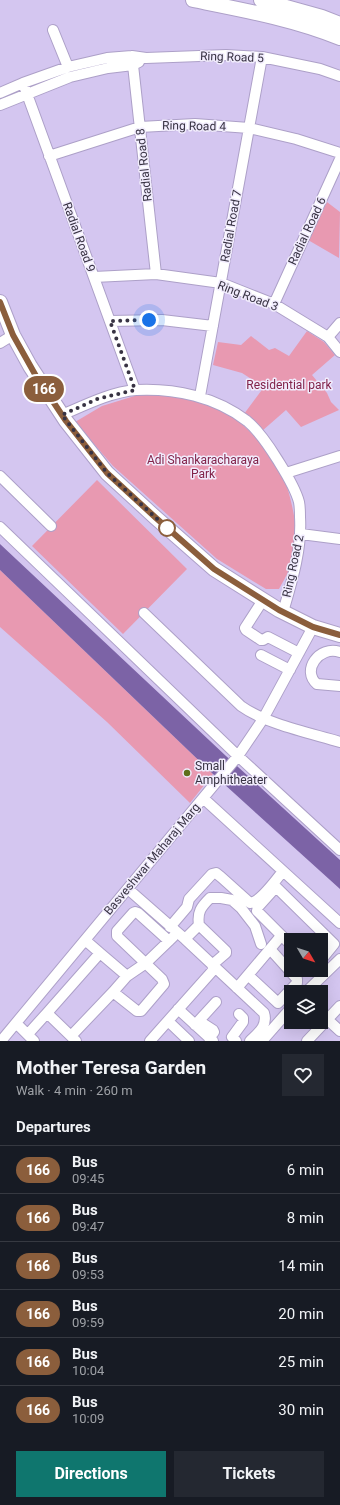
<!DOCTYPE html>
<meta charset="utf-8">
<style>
body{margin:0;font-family:Roboto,sans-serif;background:#242831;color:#f1f3f6;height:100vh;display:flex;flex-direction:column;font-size:15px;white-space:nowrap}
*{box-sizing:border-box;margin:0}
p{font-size:13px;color:#9ea1a6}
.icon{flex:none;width:22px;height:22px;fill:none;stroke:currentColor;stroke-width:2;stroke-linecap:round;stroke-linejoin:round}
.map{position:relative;height:1041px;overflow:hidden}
.panel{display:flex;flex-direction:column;background:#171b24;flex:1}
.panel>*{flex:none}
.badge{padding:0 8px;border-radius:13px;font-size:14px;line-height:26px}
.needle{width:26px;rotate:129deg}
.buttons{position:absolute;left:284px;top:933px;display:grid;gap:8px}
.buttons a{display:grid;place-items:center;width:44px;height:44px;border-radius:0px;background:#171b24;box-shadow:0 4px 16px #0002;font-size:20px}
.you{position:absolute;width:20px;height:20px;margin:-10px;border:3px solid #fff;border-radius:50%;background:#1a73e8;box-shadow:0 0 0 6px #1a73e833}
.map>.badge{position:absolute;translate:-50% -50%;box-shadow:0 0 0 2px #fff}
h2{padding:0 16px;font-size:15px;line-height:36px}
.round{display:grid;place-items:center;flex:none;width:42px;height:42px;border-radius:0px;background:#242831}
.headline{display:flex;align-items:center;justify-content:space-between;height:68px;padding:0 16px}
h1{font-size:19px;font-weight:700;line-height:30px}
.cta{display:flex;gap:8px;margin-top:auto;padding:8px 16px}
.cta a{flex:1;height:46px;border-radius:0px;background:#0f766e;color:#fff;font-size:16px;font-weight:700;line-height:46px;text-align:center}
.cta a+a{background:#242831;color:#f1f3f6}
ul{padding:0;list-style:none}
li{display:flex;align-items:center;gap:12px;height:48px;padding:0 16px;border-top:1px solid #363941}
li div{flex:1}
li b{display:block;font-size:15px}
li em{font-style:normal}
li .badge{min-width:44px;font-weight:700;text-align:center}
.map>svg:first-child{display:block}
</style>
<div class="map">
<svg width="340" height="1041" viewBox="0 0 340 1041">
<rect width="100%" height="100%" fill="#d4c6f0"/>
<!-- green -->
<path fill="#e899b1" d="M327,202L340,212L339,258L308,240Z
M307,331L324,342L335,355L312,375L327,393L331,402L339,410L301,427L286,410L262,431L244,414L264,387L242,373L213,365L218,342L241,345L251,336L269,350L275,348L289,356Z
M141,394C168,395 196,398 221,410C243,421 268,448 280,470C288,484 295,515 296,531C296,539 291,563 289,570C286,577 282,583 279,589H266L217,559L113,466L75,422L102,406Z
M97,480L187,569L123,634L32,546Z
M0,570L213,774L190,803L107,722L0,627Z"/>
<!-- water -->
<path fill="#7c63a6" d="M0,544L226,756L340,860V889L213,774L0,570Z"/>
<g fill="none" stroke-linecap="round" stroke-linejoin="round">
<!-- street casing -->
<g stroke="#ada0c8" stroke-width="12">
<path id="street" d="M53,30L68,67
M132,56L156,274
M23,83L135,390
M0,93L23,83L68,67L107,58L132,56L146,58L226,55L262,57L320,69L340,76
M0,105L70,77L108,68L133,65L139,62
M49,156L140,127L195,124L249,128L296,139L340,153
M94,277L156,274L221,283L274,304L328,337L340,352
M274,304L340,159
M110,321L162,320L213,326
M328,337L340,323
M0,343L13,335
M200,396L262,57
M62,415C85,405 111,392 136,390C175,388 216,397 247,421C259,431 269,446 277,459C285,472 295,487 299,502C300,507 300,512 300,517C302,549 292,581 283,612
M286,473L340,456
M0,476L51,526
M0,527L238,756L340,850
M301,534L340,539
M263,600L245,628L246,630L261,640H263L268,637L299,653
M144,613L241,706C266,724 310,733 340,742
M340,652C319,645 301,671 317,684L340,686
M261,655L290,670
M203,798L340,923
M128,889L185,939L264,1013C268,1026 258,1033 250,1041
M199,925L226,951V953L212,965
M170,927L187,907L189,899L212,874L216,873L221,877L250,903C260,902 276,880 283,871
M185,939L199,925C197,912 201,907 210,898H221L232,900L241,908L255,926L261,944
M85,940L100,953
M291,945L257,911L258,907L276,887L334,944L321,960
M248,975L278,1003L297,983V979L270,949
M127,976L146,963L173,937
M237,988L281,936
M113,992L137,1011H141L164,984L162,979L117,936V931L133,913L135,912L138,913L169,941
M306,992L340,959
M178,1009L213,1041
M47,1013L100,953L127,976L113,992L71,1036
M327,1019L340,1031
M168,1021L189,1041
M199,1021L213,1030L214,1032L209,1038
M16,1023L34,1041
M195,1025L216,1002
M28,1034L47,1013L76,1041
M1,1041L238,756L263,719L313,627
M150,1041L215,968
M236,1041L232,1037L243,1022V1018L239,1014
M262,1041L291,1008
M307,1041L340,1006"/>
</g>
<!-- secondary casing -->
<g stroke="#ada0c8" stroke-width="16">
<path id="secondary" d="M193,0C243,10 293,19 340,38
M261,0L322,17L340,24
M0,302L13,335L30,366L66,421L107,473L156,518L214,569L279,610L313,627L340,635"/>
</g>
<!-- street -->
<use href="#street" stroke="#fff" stroke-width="10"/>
<!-- secondary -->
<use href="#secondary" stroke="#fff" stroke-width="14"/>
</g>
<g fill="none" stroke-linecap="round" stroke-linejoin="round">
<!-- line casing -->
<g stroke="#fff" stroke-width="9">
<path id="line" d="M0,302L13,335L36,376L66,421L107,473L156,518L214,569L279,610L313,627L340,635"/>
</g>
<!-- line -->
<use href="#line" stroke="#8b5e3c" stroke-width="6"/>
<!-- walk -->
<path stroke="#383343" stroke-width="4" stroke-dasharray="0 7.2" d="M149,320L110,321L135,390L97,399L62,415L107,473L167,528"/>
</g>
<!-- markers -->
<circle fill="#fff" stroke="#8b5e3c" stroke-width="2" cx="167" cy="528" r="8"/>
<circle fill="#5f6f1b" stroke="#f1ecfd" stroke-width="1.5" cx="187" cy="773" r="4"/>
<g text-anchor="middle" stroke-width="3" stroke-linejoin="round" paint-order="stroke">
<!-- street labels -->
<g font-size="12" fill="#383343" stroke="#f1ecfd">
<text transform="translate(232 57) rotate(2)" y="4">Ring Road 5</text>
<text transform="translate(194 126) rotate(1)" y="4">Ring Road 4</text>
<text transform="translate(144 165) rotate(-96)" y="4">Radial Road 8</text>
<text transform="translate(231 226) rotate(-80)" y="4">Radial Road 7</text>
<text transform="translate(307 231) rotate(-65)" y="4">Radial Road 6</text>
<text transform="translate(79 237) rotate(70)" y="4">Radial Road 9</text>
<text transform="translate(248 296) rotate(21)" y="4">Ring Road 3</text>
<text transform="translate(293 566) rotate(-78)" y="4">Ring Road 2</text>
<text transform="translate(152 859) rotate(-50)" y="4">Basveshwar Maharaj Marg</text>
</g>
<!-- park labels -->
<g font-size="12" fill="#812249" stroke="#f1ecfd">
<text x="289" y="389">Residential park</text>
<text x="203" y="464">Adi Shankaracharaya<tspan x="203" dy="14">Park</tspan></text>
</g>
<!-- poi labels -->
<g font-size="12" fill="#383343" stroke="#f1ecfd" text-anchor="start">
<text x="195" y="770">Small<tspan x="195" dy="14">Amphitheater</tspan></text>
</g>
</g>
</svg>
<div class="buttons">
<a><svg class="needle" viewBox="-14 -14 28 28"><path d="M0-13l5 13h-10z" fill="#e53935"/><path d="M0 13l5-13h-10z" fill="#9ea1a6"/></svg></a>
<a><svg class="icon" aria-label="layers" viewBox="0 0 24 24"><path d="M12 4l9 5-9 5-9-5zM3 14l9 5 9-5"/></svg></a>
</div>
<div class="you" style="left:149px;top:320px"></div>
<b class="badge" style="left:44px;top:389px;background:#8b5e3c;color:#fff">166</b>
</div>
<section class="panel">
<div class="headline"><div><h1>Mother Teresa Garden</h1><p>Walk · 4 min · 260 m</p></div><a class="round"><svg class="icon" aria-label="heart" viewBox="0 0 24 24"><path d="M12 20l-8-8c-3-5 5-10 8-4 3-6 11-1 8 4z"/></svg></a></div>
<h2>Departures</h2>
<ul>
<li><span class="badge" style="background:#8b5e3c;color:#fff">166</span><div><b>Bus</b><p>09:45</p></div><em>6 min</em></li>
<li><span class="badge" style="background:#8b5e3c;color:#fff">166</span><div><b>Bus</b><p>09:47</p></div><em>8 min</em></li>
<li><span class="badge" style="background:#8b5e3c;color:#fff">166</span><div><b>Bus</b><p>09:53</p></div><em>14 min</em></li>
<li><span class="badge" style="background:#8b5e3c;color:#fff">166</span><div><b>Bus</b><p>09:59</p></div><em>20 min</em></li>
<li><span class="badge" style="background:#8b5e3c;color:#fff">166</span><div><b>Bus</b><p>10:04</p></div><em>25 min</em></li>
<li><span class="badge" style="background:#8b5e3c;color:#fff">166</span><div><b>Bus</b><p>10:09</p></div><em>30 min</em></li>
</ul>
<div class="cta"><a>Directions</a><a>Tickets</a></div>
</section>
